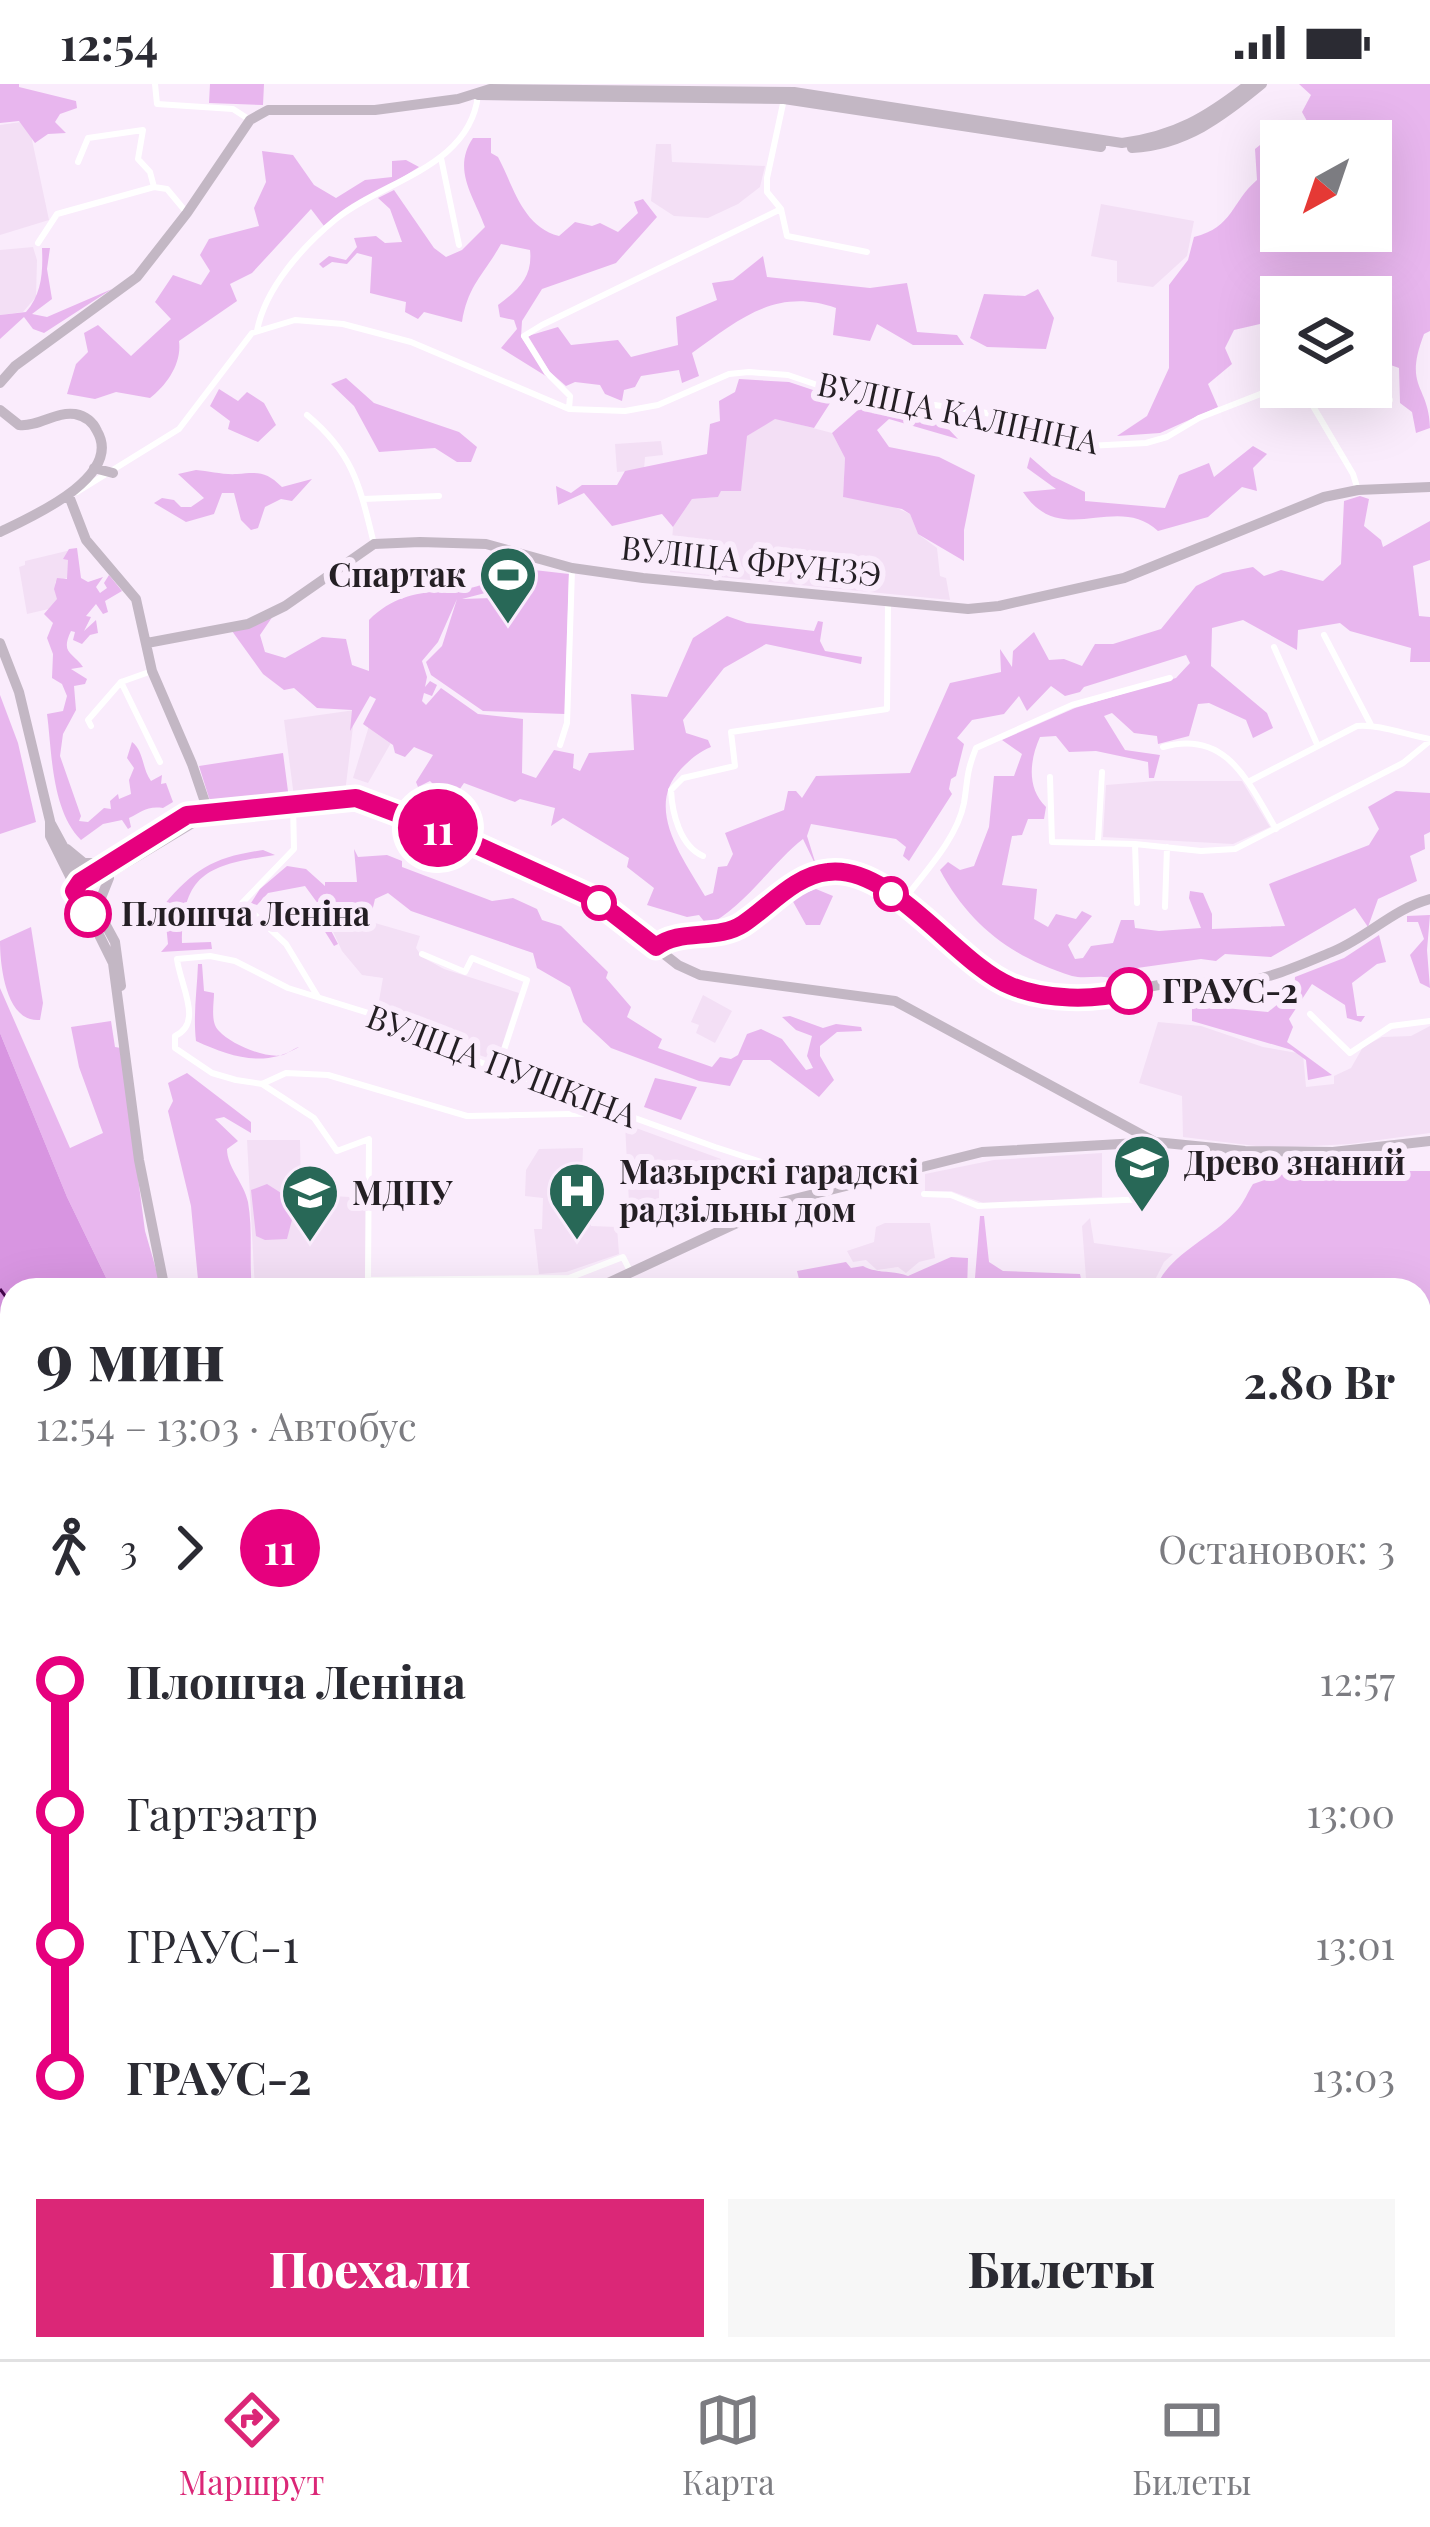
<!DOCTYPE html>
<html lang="ru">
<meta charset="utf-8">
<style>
body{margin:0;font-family:"Playfair Display",serif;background:#f7f7f7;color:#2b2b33;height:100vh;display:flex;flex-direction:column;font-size:45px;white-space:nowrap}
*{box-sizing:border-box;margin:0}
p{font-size:39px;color:#7c7c81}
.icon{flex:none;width:66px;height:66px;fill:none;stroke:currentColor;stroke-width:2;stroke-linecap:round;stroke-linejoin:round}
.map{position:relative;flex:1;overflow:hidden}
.panel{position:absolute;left:0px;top:1194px;width:1431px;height:1083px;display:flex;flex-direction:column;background:#fff;border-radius:36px 36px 0 0;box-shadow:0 12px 48px #0002}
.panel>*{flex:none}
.badge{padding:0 24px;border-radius:39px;font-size:42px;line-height:78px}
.needle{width:78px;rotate:220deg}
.tools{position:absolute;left:1260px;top:36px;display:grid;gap:24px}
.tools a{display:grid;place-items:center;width:132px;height:132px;border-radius:0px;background:#fff;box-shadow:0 12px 48px #0002;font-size:60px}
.map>.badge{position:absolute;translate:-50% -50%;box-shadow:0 0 0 6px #fff}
.legs{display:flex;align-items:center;gap:18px;height:132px;padding:0 36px;font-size:39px}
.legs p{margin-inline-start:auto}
.head{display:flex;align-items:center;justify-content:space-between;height:204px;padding:0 36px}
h1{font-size:66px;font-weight:800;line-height:90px}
.cta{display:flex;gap:24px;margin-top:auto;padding:24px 36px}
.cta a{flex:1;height:138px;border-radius:0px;background:#db2777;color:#fff;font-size:48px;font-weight:800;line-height:138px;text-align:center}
.cta a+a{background:#f7f7f7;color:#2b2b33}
ul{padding:0 36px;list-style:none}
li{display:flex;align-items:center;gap:42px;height:132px;font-size:45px}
li i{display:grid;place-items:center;width:18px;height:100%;margin:0 15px;background:currentColor}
li i::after{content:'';width:30px;height:30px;margin:-15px;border:9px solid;border-radius:50%;background:#fff}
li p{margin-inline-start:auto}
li:first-child i{background:linear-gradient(#0000 50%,currentColor 0)}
li:last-child i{background:linear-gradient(currentColor 50%,#0000 0)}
.status{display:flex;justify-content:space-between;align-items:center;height:84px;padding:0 60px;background:#fff;direction:ltr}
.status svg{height:33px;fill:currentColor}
.dock{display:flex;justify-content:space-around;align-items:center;height:168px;border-top:3px solid #e1e1e2;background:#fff;font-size:33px;color:#7c7c81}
.dock a{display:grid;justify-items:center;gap:6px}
.dock .current{color:#db2777}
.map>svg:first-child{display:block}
</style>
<div class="status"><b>12:54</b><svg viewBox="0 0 49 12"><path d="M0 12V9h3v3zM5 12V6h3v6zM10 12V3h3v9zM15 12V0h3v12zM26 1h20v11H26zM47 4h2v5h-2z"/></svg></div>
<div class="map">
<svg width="1430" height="2275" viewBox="0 0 1430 2275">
<rect width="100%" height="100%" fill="#faecfc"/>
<!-- built -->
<path fill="#f3dff5" d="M28,37L49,136L0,151V41Z
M656,60H671L672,78L765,82L760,103L738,120L708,134L674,132L651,117Z
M1101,120L1194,137L1187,172L1153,203L1117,198V177L1091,172Z
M33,163L37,176L36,213L23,228L0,231V166Z
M775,334L832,349L845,374L843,413L888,420L910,430L918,450L937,464L940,492L946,494L950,516L670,488L673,443L692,415L718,413L747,352Z
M661,357L663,371L645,373L644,386L617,388L615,360Z
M75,465L72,492L55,498L59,518L53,524L27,530L19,483L25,481V477Z
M355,626L345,709L294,713L284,636Z
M372,632L392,657L368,699L353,694Z
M1156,697H1242L1270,743L1233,760L1103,753L1106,701Z
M337,828L420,852L416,864L422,873L444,885L519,909L497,977L443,959L377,928L383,894L362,891L342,867L330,841Z
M703,911L732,927L715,959L696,949L699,941L691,938Z
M1158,938L1201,942L1263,963L1303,970L1306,1003L1334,1000V992L1351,984L1363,963L1382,953L1411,952L1430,942V1049L1350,1060L1272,1064L1183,1053L1182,1012L1139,999Z
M625,1040L721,1075L716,1100L659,1101V1118L629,1119Z
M247,1056H300L301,1110L349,1113L353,1119H368V1196L334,1206H255Z
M583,1064L581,1114L590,1115L591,1142L617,1143L619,1170L566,1188L539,1190L534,1145H542L543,1114L525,1112L526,1086L539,1065Z
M1102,1069V1113L986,1120L951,1107H925V1090L994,1076Z
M1090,1134L1094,1159L1173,1170L1164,1178L1150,1206H1112L1103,1196L1086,1194L1082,1142Z
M885,1139H930L935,1174L919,1178L906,1189L898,1183L877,1186L866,1176L853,1178L847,1167L874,1158L876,1143Z
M1419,1883L1430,1884V2033L1422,2040Z"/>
<!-- green -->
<path fill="#e8b6ee" d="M0,0H19V3L76,17L77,24L60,30L55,38L66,49L48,50L35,59L19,37L0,39Z
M210,0H264L263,21L209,19Z
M1299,0H1430V247L1424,250C1403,305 1429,300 1430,344L1416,349L1412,328L1400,319L1399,284L1371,274V213H1281V249L1273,252L1260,240L1234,246L1225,264L1232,280L1208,300L1218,323L1160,349L1117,352L1147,332L1169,284V201L1188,176L1194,153C1234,143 1231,118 1257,96L1255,65L1280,45L1284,56L1275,63L1276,101L1281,103V147H1371V57H1318L1302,28L1311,11Z
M473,54H491V69L498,73C514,103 522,142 559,152L575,138L592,142L600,139L618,148L638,129L634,118L643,115L657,133L616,179L542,205L522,237L521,253L549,294L501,264L517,245L514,236L500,233L498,221C518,206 533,193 530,166L501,160C483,192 468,201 462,238L424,228L418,235L405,228L406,218L370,209L372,173L357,169L347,180L332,178L323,184L319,180L329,172L346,176L357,163L354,154L376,152L385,159L402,158L390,125L378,114L394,106L434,164L446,173L462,166L485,143C473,111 452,85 473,54Z
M262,67L293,71L314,101L336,114L365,96L392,93V77L406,76L419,83L324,142L311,125L252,189L230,200L237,217L179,257C182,279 167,301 150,314L116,308L95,315L67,310L76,280L88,268L84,249L98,241L131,272L171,235L155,218L173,191L201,201L210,187L200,171L209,155L259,142L254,124L266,98Z
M42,164H50L47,185L52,215L32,230L47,233L112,205L44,249L33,245L24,233L0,255V231L26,228C42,210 43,188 42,164Z
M763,172L767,193L870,204L907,199L917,248L957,251L964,261H913L877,240L870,257L833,251L836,224C776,203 739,235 692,269L699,292L682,299L679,286L641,292L635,303L624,306L622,317L605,310L600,301L575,298L566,302L550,288L528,252L558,243L571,261L618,256L631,273L678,261L676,233L717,216L712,199L733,196Z
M1038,205L1054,234L1046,265L987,263L970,254L984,210L1025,212Z
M346,294L374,319L459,348L477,363L471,378H457L435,364L379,368L354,322L331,300Z
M739,295L789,298L834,313L814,344L775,335L747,352L741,407H721L718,413L692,415L673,443L662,430L612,442L584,409L558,421L556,402L571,409L582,401H617L625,387L707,370L710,340L720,337L719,317L735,308Z
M219,305L238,317L247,308L264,319L276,341L258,358L228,345L230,337L210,322Z
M866,319L937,333L958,355L889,335L877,346L889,363L939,373L975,391L964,446V477L918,450L910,430L902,425L843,413L845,374L832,349Z
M1253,362L1267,370L1253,384L1257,407L1242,403L1208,433L1158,447C1116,408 1061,466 1023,408L1056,405L1027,384L1030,373L1052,392L1085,408V417L1165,424L1179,391L1209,379L1214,393Z
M196,386C209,387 224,391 237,390C258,388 266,387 282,403L312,395L292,417L281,415L265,423L258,444L251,446L241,436L234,409H222L214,430L186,438L154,419L162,414L174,416L181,423H191L204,414L178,390Z
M1360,412L1369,415L1364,442L1381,456L1383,463L1430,437V476L1413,482L1419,532L1430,533V578H1410L1411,564L1350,547L1340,539L1298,546L1297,566L1243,536L1212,544L1211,582L1267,629L1273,644L1253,654L1246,636L1209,619L1198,620L1189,652L1158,660L1157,652L1134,649L1112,629L1104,632L1125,666L1160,671L1154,694H1149L1148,678L1096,667L1069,668L1056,652L1040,653C1030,675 1026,704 1046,723L1044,735H1028L1022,751L1012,752L1002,801L1037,805L1034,835L1048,843L1056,830L1076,835L1082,827L1092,832L1068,861L1075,875L1083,874L1091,862L1113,859L1121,836H1134L1135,844L1159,847L1201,844L1189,814L1190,807L1203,809L1212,830V845L1285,842L1269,800L1369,761L1379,745L1368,723L1396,707L1430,709V748L1424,751L1425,765L1410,772L1417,797L1378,815L1368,843L1355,824L1271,873L1225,870L1216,877L1201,875L1137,884L1136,903C1123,903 1121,896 1110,894C1098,891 1084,895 1072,892C1012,873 970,842 940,786L948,778L960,786L974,782L989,743L994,692H1014L1022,670L1002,656L1075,624L1176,594L1190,579L1186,571L1084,603L1080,608L1065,612L1051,602L1027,627L1019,612L1004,630L972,636L957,654L964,660L956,692L951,695L949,705L952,710L909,777L903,772L906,763L896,755L811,740L807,752L817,784L803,755C773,778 742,826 707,841L699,831L687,833L647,821L654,804L627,783L629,774L563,734L551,742L555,724L520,715L515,718L464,699L451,718L430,697L418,703L416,698L433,671L414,663L405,673L395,669L393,661L363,640L376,615L370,612L350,647L352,626L317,624L294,604L284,606L263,590L232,547L273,532L260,551L265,568L285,574L322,553L346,555L352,581L369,587V536C414,491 465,519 497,492L489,508L462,515L491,514L507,483L569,490L565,630L483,627L431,591L426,578L442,562L457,515L438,558L422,577L427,593L425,603L430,597L437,601L432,612L424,609L422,617L426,621L441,604L478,630L523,635L522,689L536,694L554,666L574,670L573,684L580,687L589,669L634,666L631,610L667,613L693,554L727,532L747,539L814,547L818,537L823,538L820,557L825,567L862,573L861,580L766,560L724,584L683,636L686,649L708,656L711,663C697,669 691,675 681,685C644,724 683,774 705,812L713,809L718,783L727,782L733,770L725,749L784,726L788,707H796L802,714L816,692L910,689L950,599L1001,588L1000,565L1012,583L1013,567L1034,548L1049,576L1064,575L1082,582L1095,560H1113L1161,545L1196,502L1223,489L1253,483L1264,492L1281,486L1323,497L1341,480L1344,417Z
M77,464L81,494L88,498L103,493L96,503L100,509L107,504L104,499L109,491L122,507L105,517L108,528L103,530L96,520L86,532L91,533L84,547L96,536L98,549L90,551L82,560L73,556L75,548L71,547C60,570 73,568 83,583L71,585L87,595L85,600L74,602L76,626L63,650L60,672L81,732L79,737L88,738L104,724L111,725L110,717L118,710L119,715L131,710L129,696L134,684L127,674L132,658C144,667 142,685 151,697L162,691L161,700L166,699L173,718L163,724C145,722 143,728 129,734L131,743L128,745L122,736L103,740L81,756C51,726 52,667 47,630L63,627L67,612L62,600L52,594L53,570L47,554L53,539L44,530L57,515L54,505L57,494L67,495L68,476L63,475L69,465Z
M0,611L18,659L36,738L0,750Z
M283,669L289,715L216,722L210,717L199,682Z
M354,765L358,773L387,771L402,777V783L492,817L513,814L537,825L542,836L561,842L608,888L606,894L631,923L627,933L662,955L658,964L712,983L720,973L731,975L738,971L747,950L761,945L782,955L806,986L813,984L807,972L812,952L796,946L782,933L790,932L823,944L836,940L861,943L862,947L837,948L820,962V972L834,996L819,1013L770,976H743L730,1002L699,997L611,964L583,938L570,903L537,884L533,869L411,827L388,809L375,815L370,836L333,833L328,841L338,860L334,862L322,843L324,828L305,802L268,809L257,821L251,819L260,805L287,782L306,785L325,802V798H357Z
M263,766L275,771C211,781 182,787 182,859L211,858L212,865L161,868L168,860L164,821C195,784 215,773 263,766Z
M816,805L833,812L820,841H806L791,814Z
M1430,831L1427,866L1430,904L1420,899L1410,871L1424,855L1418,838H1407V832Z
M31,843L43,919L40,936C6,939 0,882 0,857Z
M1379,851L1386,878L1377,880L1352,899L1357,932H1365L1361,938L1347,934L1345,921L1312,900L1289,935L1293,943L1287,958L1332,991L1308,996L1306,976L1292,966L1192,937V921L1268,928L1294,907L1295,893L1344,874Z
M198,880H202L204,907L214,909C214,920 210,939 219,947C231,960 265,975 283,971C289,969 294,964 299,963C264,984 231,973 196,957C193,930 197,907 198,880Z
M0,904L70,1064L103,1049L79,983L71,943L111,937L115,963L121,964L145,1147L162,1206H112L67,1113L0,949Z
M187,989L251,1038V1049L224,1033L215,1035L238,1057L227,1065C227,1083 244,1099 248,1118C253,1146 249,1177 252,1206H199L191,1122L168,1027L173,1017L168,999Z
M655,994L697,1003L681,1036L644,1023Z
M1326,1075L1350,1087H1430V1414L1419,1422V1206H1155C1168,1169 1214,1154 1238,1125C1244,1118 1248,1108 1253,1100Z
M267,1100L289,1114L293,1132L287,1155L265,1156L256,1152L251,1106Z
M980,1132H984L989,1178L1003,1187L1080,1190L1082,1200L1100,1198L1108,1206H974Z
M951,1173L968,1174L967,1206H789L800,1199L797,1187L846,1178L851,1184L863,1182C877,1190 893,1186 908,1192Z
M0,1379L12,1394V1468L0,1477Z
M12,1480V2139L0,2145V1489Z
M76,2265H555V2275H54Z"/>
<!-- water -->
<path fill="#d895e1" d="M0,949L67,1113L112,1206H12V1342L0,1322Z
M12,2139V2265H22L0,2275V2145Z
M321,2265H515L513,2275H319Z"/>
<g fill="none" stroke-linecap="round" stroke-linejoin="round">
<!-- stream -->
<path stroke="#d895e1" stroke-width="3" d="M1419,2112H1430"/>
<!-- ferry -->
<path stroke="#45064d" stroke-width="3" stroke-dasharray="15 12" stroke-linecap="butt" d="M0,1205L12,1221"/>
<!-- street -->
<path stroke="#fff" stroke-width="6" d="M155,0L157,20L233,25L250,36
M441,74L459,161
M78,78L88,54L143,46L138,75L150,88L154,103
M781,125L767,108V94L784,15
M38,159L57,130L154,103L167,105L187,129
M257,247C265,204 303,162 336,135C384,96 470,83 478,11
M1295,303L1307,312L1390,316
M1307,312L1353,390L1358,406
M569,325L570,312L547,289L524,252L542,241L781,125L787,152L867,168
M307,331C354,370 360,403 374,460
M77,408L179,345L252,249L295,236L343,240L411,258L569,325L625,327L658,321L729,290L749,288L788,291L841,309L973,326L1055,345L1087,362L1146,359L1167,353L1199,334L1281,302
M363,415L439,412
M1324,551L1371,641
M1274,563L1317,660
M121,598L160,678
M91,642L88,636L121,598L152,587
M560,661L567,639L572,486
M1163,663C1227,645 1248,698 1276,745
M1050,693L1052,758L1135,760L1137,819
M1248,698L1357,642C1380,640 1406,651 1430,655
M293,720L294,765L242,819L286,860L318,913
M1098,757L1102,688
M1135,760L1201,767L1235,765L1403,679L1430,657
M703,772C680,762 672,729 671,706L683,694L735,682L731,648L887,625L888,520
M903,817C924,789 957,755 964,719C968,695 966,689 976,664L1072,621L1170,594
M1165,823L1167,763
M422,870L465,888L472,874L527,896L498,984
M1310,930L1350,969L1391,942L1430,937
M262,1000L314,1034L337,1067L369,1055L368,1196L569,1194L623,1173L630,1187
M620,1029L467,1032L328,991L286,989L262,1000L236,996L212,989L175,964V952C204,939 180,901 177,875L210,872L235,877L288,904L388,935L452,968L715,1063L805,1092L823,1105
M924,1110L951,1111L978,1122L1149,1115V1058
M1419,1242L1430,1241
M1419,1521L1430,1523
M1419,1588H1430
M1419,1814L1430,1811
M1419,1874L1430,1875
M1419,2174L1430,2172
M692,2265L704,2275
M987,2275L1030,2265"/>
<!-- secondary -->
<path stroke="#c3b7c4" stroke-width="10" d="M478,11L784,15L1101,63
M1132,64C1185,61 1222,33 1262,0
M0,299L15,282L137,193L187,129L250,36L268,26H375L458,15L490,5L794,8L1122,59C1175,52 1207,33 1249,0
M0,326L19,341C39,343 56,327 75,330C85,332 93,338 97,347C124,393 29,434 0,448
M94,384L113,389
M69,412L86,456L136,515L152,587L192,680L209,730
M0,559L19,608L50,737V752L113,879L139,1076L165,1206
M147,559L248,540L285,522L374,460L420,458L486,460L572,484L643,494L968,525L999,522L1124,494L1324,413L1358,406L1430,403
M51,740L115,858L121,902
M67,765L84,779H103
M74,807L82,796L187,731L355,714L423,738L593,814L678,881L700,891L895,917L1155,1058
M78,808L206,731
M105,833L101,814L109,794
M656,863C680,844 717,857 743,840C769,823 796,791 828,788C893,780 956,881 1012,902C1030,910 1055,913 1075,913C1109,914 1141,902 1175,899C1196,897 1218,901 1239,898C1271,895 1305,879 1334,867C1369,852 1393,825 1430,815
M593,1206L782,1118L982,1068L1155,1058L1245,1067L1333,1068L1430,1057
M0,1483L12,1473
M1419,1665H1430
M1423,2252L1430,2269
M615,2265L617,2275
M1368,2275L1391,2265"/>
</g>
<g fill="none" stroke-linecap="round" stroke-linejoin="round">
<!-- line-1 casing -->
<g stroke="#fff" stroke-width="27">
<path id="line-1" d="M88,830L74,807L80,798L187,731L356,714L452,750L593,814L656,863C680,844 717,857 743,840C769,823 795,791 828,788C892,780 956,880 1011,902C1046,916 1093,917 1129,907"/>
</g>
<!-- line-1 -->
<use href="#line-1" stroke="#e6007e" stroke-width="18"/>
</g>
<!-- icons -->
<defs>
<g id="stadium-pin" transform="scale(3)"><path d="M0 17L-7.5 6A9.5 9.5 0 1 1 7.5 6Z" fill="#286857" stroke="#faecfc"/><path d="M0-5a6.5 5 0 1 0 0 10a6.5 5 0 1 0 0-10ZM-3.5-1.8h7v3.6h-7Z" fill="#fff"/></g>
<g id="university-pin" transform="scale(3)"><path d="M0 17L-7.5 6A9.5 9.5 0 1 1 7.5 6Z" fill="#286857" stroke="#faecfc"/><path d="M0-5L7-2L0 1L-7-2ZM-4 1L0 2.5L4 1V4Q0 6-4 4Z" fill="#fff"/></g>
<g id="hospital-pin" transform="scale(3)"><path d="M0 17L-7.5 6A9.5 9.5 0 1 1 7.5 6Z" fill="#286857" stroke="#faecfc"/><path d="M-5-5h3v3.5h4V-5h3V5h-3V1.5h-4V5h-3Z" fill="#fff"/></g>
</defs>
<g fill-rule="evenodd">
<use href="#stadium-pin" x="508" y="491"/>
<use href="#university-pin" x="1142" y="1079"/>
<use href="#hospital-pin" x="577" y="1107"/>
<use href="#university-pin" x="310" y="1109"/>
</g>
<!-- markers -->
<g fill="#fff" stroke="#e6007e" stroke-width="6">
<circle cx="891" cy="810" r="15"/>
<circle cx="599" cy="819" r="15"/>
<circle cx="88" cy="830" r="21"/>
<circle cx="1129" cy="907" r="21"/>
</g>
<g text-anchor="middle" stroke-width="12" stroke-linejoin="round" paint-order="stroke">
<!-- street labels -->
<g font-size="33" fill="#241f24" stroke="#faecfc">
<text transform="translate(958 329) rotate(12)" y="12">ВУЛІЦА КАЛІНІНА</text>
<text transform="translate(751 477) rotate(6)" y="12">ВУЛІЦА ФРУНЗЭ</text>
<text transform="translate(502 982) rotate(21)" y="12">ВУЛІЦА ПУШКІНА</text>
</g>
<!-- poi labels -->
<g font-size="33" font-weight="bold" fill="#241f24" stroke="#faecfc" text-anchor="start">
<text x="466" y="503" text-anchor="end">Спартак</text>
<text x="1184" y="1091">Древо знаний</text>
<text x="619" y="1100">Мазырскі гарадскі<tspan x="619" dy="38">радзільны дом</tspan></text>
<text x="352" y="1121">МДПУ</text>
</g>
<!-- stop labels -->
<g font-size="33" font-weight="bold" fill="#241f24" stroke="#faecfc" text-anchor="start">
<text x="121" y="842">Плошча Леніна</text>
<text x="1162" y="919">ГРАУС-2</text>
</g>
</g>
</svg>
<div class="tools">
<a><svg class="needle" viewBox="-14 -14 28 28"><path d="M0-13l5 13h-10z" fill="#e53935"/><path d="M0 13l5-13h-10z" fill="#7c7c81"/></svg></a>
<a><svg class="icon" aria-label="layers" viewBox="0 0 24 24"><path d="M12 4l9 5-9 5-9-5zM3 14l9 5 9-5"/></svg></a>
</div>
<b class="badge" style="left:438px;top:744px;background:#e6007e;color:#fff">11</b>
<section class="panel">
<div class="head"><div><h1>9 мин</h1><p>12:54 – 13:03 · Автобус</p></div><b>2.80 Br</b></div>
<div class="legs"><svg class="icon" aria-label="walk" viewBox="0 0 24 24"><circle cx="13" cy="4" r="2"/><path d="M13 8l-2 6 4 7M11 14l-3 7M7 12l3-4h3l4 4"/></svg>3<svg class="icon" aria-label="forward" viewBox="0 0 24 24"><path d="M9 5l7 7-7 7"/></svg><b class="badge" style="background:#e6007e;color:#fff">11</b><p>Остановок: 3</p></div>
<ul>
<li><i style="color:#e6007e"></i><b>Плошча Леніна</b><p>12:57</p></li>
<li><i style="color:#e6007e"></i><span>Гартэатр</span><p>13:00</p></li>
<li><i style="color:#e6007e"></i><span>ГРАУС-1</span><p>13:01</p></li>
<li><i style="color:#e6007e"></i><b>ГРАУС-2</b><p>13:03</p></li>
</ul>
<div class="cta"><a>Поехали</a><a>Билеты</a></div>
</section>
</div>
<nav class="dock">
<a class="current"><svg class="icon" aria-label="directions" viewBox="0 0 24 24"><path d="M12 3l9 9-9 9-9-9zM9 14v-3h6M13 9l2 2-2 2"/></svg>Маршрут</a>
<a><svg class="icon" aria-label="map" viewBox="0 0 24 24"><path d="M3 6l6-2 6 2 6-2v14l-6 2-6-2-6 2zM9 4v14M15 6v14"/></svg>Карта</a>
<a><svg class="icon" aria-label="tickets" viewBox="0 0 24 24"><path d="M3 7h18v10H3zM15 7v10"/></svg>Билеты</a>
</nav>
